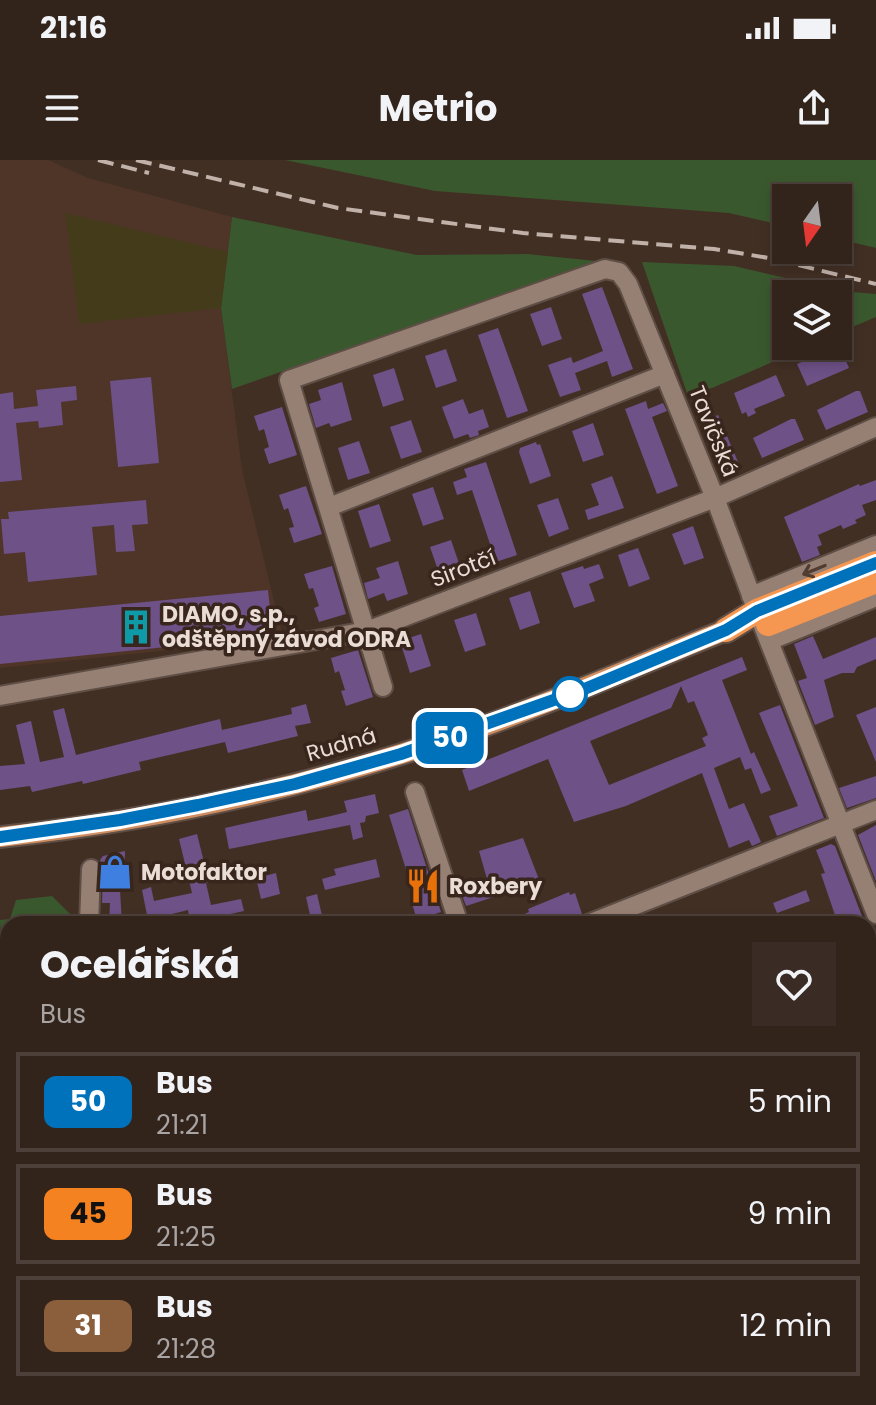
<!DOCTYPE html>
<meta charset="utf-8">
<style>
body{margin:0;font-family:Poppins,sans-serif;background:#3a2b24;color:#f1f3f6;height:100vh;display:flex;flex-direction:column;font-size:30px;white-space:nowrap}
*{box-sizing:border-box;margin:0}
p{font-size:26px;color:#a8a4a3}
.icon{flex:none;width:44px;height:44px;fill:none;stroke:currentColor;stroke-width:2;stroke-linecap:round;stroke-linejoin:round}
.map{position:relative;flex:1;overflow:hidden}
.details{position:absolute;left:0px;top:756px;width:876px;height:490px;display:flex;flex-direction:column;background:#32231b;border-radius:24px 24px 0 0;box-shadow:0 4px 12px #0003,0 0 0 2px #4d403a}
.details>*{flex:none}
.badge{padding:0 16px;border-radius:12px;font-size:28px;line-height:52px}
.needle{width:52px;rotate:194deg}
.tools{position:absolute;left:772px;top:24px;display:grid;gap:16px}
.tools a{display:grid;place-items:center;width:80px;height:80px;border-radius:0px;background:#32231b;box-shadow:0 4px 12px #0003,0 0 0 2px #4d403a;font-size:40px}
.map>.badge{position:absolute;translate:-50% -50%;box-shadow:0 0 0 4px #fff}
.round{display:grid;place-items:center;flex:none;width:84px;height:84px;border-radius:0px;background:#3a2b24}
.overview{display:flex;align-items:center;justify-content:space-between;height:136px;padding:0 40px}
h1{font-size:38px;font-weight:700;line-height:60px}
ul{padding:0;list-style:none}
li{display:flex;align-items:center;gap:24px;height:100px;margin:0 16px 12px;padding:0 24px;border:4px solid #4d403a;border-radius:0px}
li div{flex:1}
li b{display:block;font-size:30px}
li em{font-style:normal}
li .badge{min-width:88px;font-weight:700;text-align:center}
.status{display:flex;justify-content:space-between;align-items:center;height:56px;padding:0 40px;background:#32231b;direction:ltr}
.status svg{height:22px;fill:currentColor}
header{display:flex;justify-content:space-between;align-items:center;height:104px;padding:0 40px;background:#32231b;font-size:36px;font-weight:700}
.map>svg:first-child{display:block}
</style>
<div class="status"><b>21:16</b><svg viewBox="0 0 49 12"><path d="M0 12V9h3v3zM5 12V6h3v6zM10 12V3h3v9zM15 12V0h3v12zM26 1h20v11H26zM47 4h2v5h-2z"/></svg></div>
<header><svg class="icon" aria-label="menu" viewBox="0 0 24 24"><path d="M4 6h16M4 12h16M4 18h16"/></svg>Metrio<svg class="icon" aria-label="share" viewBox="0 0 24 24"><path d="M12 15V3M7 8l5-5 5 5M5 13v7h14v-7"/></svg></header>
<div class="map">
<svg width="876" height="1245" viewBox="0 0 876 1245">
<rect width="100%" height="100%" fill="#422f24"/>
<!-- built -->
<path fill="#4f3528" d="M0,0H48L88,18L232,57L221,148L242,310L283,478L0,508Z"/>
<!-- green -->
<path fill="#3a582e" d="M285,0H876V88L838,79V38H786V66L729,53L435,31Z
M232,57L417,95L527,94L596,101L232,229L221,148Z
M642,102L734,106L840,131L876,134V157L838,173V134H786V186H810L712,228L687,233Z
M52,736L77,761L76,764H8V783L1,784L0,760L10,759L16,740Z
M8,924V1163L0,1164V925Z"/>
<!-- sand -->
<path fill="#443b1b" d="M65,53L228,92L221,148L79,164Z"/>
<!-- building -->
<path fill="#6d5187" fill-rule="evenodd" d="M602,127L633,209L612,217L607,201L575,213L581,230L560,237L548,205L571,197L573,203L603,191L582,134Z
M551,147L562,179L542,186L530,154Z
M498,168L528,251L507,258L478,175Z
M836,187H840L849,208L807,226L797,204Z
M446,189L457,221L436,228L425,196Z
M394,208L404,240L383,247L373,215Z
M776,215L785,236L754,249L756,253L748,257L746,252L742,254L734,233Z
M151,217L159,303L118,307L110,221Z
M342,222L352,260L331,267L329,263L316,268L309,244L321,240L318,230Z
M76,226L77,240L61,242L63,265L39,268L38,261L16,263L22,320L0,322V234L13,232L14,249L38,246L36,230Z
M856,231H860L868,252L826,270L817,250Z
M463,239L469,254L483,249L489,267L478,271L479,275L470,278L468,274L454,279L442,247Z
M646,241L648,249L663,243L667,251L652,257L678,326L657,334L625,249Z
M282,247L297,295L269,304L264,289L269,287L264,269L259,271L254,256Z
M718,255L741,309L726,315L703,261Z
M791,259H795L804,280L762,298L753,278Z
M411,260L422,292L401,299L390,267Z
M593,263L604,295L583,302L572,271Z
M359,281L370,313L348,320L338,288Z
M536,282L537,285L540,284L551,316L530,324L519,292L520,288Z
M486,302L517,395L496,402L472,330L457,335L453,322L467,317L464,309Z
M612,316L624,348L588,360L585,350L599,345L591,324Z
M876,320V340L862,345L866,355L855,360L857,363L843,369L841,365L818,375L822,385L817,387L820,395L802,402L784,357L859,324L860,326Z
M306,326L322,374L294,383L289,368L294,367L288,348L284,350L279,335Z
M433,327L444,359L423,366L412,334Z
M558,338L569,369L549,377L537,345Z
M146,340L148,364L132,365L135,391L116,392L114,365L92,367L97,415L28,422L25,392L4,394L1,359H9L8,352Z
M379,344L391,381L370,388L358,351Z
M693,366L704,398L684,405L672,374Z
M451,380L462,412L441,419L430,387Z
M638,388L650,419L629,427L618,395Z
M398,401L408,434L387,441L384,433L368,439L364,423L380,418L376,408Z
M599,404L604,418L589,424L595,441L574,448L561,413L583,406L584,409Z
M332,406L346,454L319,462L314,448L319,446L313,428L309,429L304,414Z
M268,430L273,476L0,504V456Z
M530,431L540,463L520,470L509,438Z
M476,453L486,485L465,492L454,460Z
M421,474L431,506L410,513L400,481Z
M813,476L823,499L876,477V499L857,507L854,513H842L824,520L834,557L815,565L798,521L807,518L794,484Z
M358,490L373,537L346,546L341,531L345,530L339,511L335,513L331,498Z
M742,497L747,510L722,520L751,594L754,592L771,630L761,634L751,608L745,610L740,597L714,608L729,649L744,643L761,682L752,686L749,680L729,688L702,613L626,646L574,662L548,599L469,631L462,610ZM681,526L688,543L694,541L708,575L702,578L706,586L609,625L590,581L671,548Z
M306,544L311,563L295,566L298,576L228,593L225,582L139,602L141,610L83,624L82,621L32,632L30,626L0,630V606L25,604L16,565L31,561L40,602L64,597L53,551L64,548L76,595L220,559L222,570L292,554L291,548Z
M780,545L824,658L777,676L769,656L798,646L759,553Z
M876,547V602L856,555Z
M876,616V638L847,648L839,628Z
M375,634L379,653L366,656L365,662L360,663L363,677L353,680L350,665L229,689L225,668L306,650L308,661L331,656L347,652L344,641Z
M408,649L441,752L417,760L410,737L414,735L389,655Z
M876,665V721L858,675Z
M197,674L209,722L206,723L211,745L241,739L244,751L190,763L188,750L148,760L142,730L151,727L154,741L192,733L179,679Z
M523,678L540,722L466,746L461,732L470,730L469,725L487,719L479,691Z
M831,684L835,686L865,764H838L821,714L825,713L816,690Z
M125,691L124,731L120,730L122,764H109L110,743H102L103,709L100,700L103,696Z
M376,699L380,717L325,730L322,719L336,715L334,709Z
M276,713L280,734L261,739L256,718Z
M806,730L810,741L777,753L773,743Z
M569,732L570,735L575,733L582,754L556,764H521L518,757L529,752L528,749Z
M317,734L324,764H312L306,737Z"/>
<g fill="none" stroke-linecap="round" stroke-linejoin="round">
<!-- minor casing -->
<g stroke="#5e4e45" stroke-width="22">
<path id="minor" d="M329,347L665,214
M751,436L876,385
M763,466L876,754
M769,481L876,437
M383,527L289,220L605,109L619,112L628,124L715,338L757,451
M0,536L367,471L715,338L876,267
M415,632L459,764
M89,764L91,709
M588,764L876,650
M0,916L8,915
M868,932L876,929
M868,1157L876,1154
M0,1180L8,1178
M88,1238L89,1245
M610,1238L612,1245
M644,1245L662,1238
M874,1245L876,1244"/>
</g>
<!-- major casing -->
<g stroke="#5e4e45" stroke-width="24">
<path id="major" d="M0,677C160,660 321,624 473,570C559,540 642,503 726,470"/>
</g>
<!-- highway casing -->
<g stroke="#5e4e45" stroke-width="28">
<path id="highway" d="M768,464L876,421
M726,470L757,451L876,403"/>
</g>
<!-- minor -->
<use href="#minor" stroke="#967f73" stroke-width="18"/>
<!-- major -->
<use href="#major" stroke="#cf8d5f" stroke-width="20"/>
<!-- highway -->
<use href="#highway" stroke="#f59751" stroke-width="24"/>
<!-- rail -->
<path stroke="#c0b1a9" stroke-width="4" stroke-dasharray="16 8" stroke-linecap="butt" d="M98,0L149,13
M136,0L338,48L523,73L714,89L769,98L876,124"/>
</g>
<!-- one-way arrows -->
<defs><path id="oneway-shaft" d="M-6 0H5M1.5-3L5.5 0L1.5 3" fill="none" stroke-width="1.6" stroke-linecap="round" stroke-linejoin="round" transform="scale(2)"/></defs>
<use stroke="#503c31" href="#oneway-shaft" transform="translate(814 410) rotate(158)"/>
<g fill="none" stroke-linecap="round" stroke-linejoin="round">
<!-- line casing -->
<g stroke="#fff" stroke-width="18">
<path id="line" d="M0,677L120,660L198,645L295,624L401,594L582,530L726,470L757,451L876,403"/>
</g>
<!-- line -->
<use href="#line" stroke="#0072bc" stroke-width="12"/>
</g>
<!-- icons -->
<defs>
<g id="building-bare" transform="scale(2.76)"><path d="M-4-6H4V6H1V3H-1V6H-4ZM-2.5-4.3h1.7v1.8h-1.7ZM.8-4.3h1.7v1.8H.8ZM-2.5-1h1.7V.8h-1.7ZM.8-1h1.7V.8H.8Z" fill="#0f9aa8" stroke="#38251b" stroke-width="2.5" paint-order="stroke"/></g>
<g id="shop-bare" transform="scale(2.76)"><path d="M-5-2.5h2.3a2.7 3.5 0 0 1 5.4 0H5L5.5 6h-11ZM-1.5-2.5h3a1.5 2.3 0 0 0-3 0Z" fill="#3f7fe0" stroke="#38251b" stroke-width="2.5" paint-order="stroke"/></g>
<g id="restaurant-bare" transform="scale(2.76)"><path d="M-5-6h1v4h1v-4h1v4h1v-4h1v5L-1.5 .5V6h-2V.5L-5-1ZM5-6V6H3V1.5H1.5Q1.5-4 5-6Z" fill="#e8710a" stroke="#38251b" stroke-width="2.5" paint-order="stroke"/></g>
</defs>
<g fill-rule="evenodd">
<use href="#building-bare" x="136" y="467"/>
<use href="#shop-bare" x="115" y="712"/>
<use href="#restaurant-bare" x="423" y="726"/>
</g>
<!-- markers -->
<circle fill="#fff" stroke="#0072bc" stroke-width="4" cx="570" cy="534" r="16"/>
<g text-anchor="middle" stroke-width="7" stroke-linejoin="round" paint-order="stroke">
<!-- street labels -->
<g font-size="22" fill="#eaddd6" stroke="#38251b">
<text transform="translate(714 271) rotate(68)" y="8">Tavičská</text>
<text transform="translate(463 408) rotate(-21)" y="8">Sirotčí</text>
<text transform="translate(341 584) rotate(-16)" y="8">Rudná</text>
</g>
<!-- poi labels -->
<g font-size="22" font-weight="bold" fill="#eaddd6" stroke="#38251b" text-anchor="start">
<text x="162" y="462">DIAMO, s.p.,<tspan x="162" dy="25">odštěpný závod ODRA</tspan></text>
<text x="141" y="720">Motofaktor</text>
<text x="449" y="734">Roxbery</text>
</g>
</g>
</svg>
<div class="tools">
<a><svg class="needle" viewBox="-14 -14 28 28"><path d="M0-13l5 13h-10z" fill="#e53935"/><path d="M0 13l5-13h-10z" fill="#a8a4a3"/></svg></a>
<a><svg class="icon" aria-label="layers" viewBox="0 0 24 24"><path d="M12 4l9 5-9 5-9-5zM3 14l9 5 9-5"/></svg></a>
</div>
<b class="badge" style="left:450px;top:578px;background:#0072bc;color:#fff">50</b>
<section class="details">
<div class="overview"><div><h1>Ocelářská</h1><p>Bus</p></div><a class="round"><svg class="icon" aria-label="heart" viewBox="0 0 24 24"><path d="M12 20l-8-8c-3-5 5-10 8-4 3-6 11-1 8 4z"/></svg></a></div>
<ul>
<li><span class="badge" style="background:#0072bc;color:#fff">50</span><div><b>Bus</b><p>21:21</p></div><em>5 min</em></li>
<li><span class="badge" style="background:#f58220;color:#111">45</span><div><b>Bus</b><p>21:25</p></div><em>9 min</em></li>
<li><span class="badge" style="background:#8b5e3c;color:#fff">31</span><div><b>Bus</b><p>21:28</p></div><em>12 min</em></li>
</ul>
</section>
</div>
